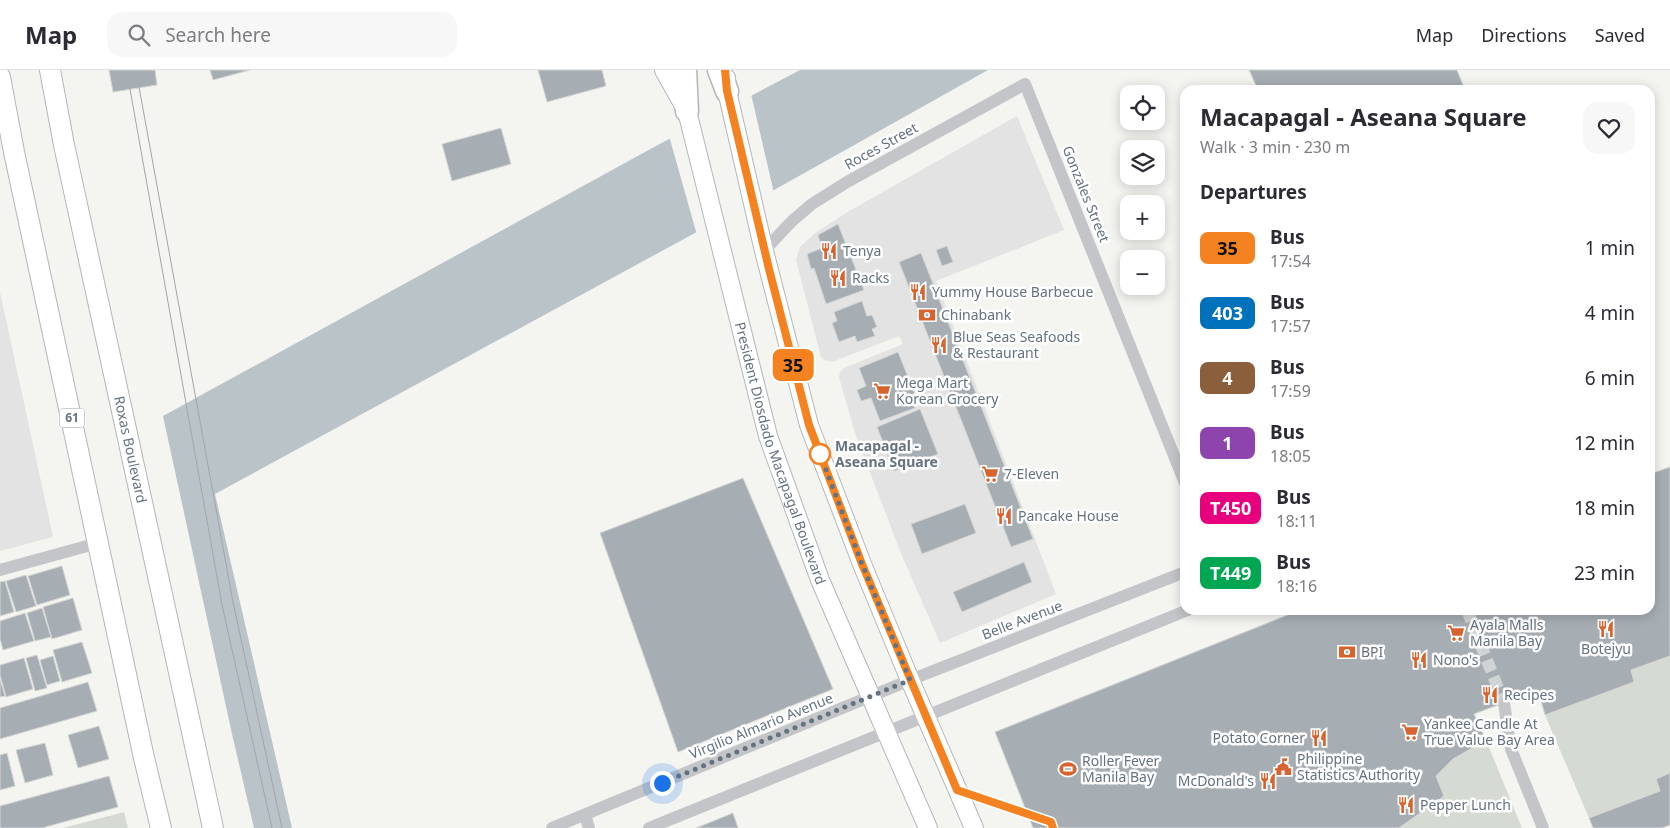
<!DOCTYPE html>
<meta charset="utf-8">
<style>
body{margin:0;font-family:"Noto Sans",sans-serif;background:#f7f7f7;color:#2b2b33;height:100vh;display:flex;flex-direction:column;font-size:19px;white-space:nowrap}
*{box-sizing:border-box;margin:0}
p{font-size:16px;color:#7c7c81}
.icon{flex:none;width:28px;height:28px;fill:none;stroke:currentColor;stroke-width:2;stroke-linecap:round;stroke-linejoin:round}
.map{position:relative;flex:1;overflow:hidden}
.sheet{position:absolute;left:1180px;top:15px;width:475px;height:530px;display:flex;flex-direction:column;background:#fff;border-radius:15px;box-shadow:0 2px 12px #0003}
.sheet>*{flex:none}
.badge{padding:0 10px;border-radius:8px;font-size:18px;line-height:32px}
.tools{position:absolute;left:1120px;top:15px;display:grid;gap:10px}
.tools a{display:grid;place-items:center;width:45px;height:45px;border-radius:10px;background:#fff;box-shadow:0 2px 12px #0003;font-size:25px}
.you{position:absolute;width:25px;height:25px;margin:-12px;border:4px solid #fff;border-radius:50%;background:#1a73e8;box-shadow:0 0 0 8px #1a73e833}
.map>.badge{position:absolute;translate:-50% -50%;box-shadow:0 0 0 2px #fff}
h2{padding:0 20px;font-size:19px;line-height:45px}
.round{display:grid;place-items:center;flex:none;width:52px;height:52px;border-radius:15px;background:#f7f7f7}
.head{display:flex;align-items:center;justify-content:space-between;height:85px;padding:0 20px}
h1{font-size:24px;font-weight:700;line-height:38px}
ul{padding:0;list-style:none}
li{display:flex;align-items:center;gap:15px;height:65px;padding:0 20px}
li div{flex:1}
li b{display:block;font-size:19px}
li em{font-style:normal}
li .badge{min-width:55px;font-weight:700;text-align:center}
header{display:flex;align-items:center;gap:30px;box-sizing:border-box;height:70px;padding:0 25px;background:#fff;border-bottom:1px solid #e1e1e2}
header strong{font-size:24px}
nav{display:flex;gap:28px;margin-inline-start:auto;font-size:18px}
.search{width:350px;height:45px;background:#f7f7f7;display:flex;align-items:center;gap:12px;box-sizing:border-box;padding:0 18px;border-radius:15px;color:#7c7c81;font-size:19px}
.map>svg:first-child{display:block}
</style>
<header>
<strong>Map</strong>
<div class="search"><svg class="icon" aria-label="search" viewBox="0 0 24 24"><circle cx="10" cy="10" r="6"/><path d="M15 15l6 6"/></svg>Search here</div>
<nav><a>Map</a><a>Directions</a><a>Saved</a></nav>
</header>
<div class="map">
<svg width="1670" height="758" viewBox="0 0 1670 758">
<rect width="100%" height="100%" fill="#f4f4f1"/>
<!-- built -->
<path fill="#e2e3e2" d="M1017,46L1064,160L936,211L1056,524L940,573L900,481L855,363L839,307L840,302L844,298L903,274L899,266L832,292L824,290L821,287L796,190L800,177L815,163L851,140Z
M0,222L53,467L0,481Z"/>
<!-- green -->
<path fill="#d5dbd2" d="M1670,586V703L1656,709L1660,721L1589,748L1545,645L1634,612L1631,600Z
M1486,670L1522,758H1399L1444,726L1436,706L1453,689Z
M124,742L128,758H63Z"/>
<!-- water -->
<path fill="#bac3c8" d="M800,0H988L774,120L215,424L292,758H254L232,664L163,346L656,76Z"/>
<!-- pier -->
<path fill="#f4f4f1" d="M751,24L774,123L697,165L669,66Z"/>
<!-- building -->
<path fill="#a7aeb3" stroke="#d5d6d4" d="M109,0H155L157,15L113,22Z
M210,0H250L213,10Z
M538,0H602L606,16L547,32Z
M1249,0H1457L1465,20H1258Z
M501,58L511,94L452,111L442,74Z
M838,154L864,220L826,234L814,198L811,199L807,184L822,178L818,165Z
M947,176L953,192L942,196L936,180Z
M921,183L1033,469L1011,477L899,192Z
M862,231L867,246L872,245L877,257L872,259L875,266L857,272L855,266L839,272L832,253L837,251L834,242Z
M898,282L917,329L912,331L915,338L880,351L871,328L861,331L857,320L866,316L859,298Z
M920,339L938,384L894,401L877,357Z
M1670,397V586L1631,600L1634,612L1545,645L1538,620L1474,644L1486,670L1453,689L1436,706L1444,726L1399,758H1033L995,662L1300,540H1650V404Z
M743,408L833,619L678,682L600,463Z
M965,434L976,463L922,484L911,454Z
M1024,492L1032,512L962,542L953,522Z
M62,496L70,525L37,535L28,506Z
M26,505L36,536L16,542L6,511Z
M5,511L14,542L0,546V512Z
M73,528L82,560L52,569L43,537Z
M42,538L51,567L35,571L27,543Z
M25,543L34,571L3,580L0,569V551Z
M82,572L92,603L62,612L53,580Z
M37,585L47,618L35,621L26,588Z
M53,586L60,611L47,615L40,590Z
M24,588L33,619L6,627L0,605V595Z
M0,609L5,626L0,627Z
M88,612L97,641L0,669V638Z
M99,656L109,689L78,698L68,665Z
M45,673L53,705L25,713L16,680Z
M7,683L15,716L0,720V685Z
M1670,703V755L1662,758H1593L1589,748L1660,721L1656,709Z
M109,706L118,737L42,758H0V736Z
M733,743L738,758H696Z"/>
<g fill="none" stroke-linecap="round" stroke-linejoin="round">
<!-- minor-tunnel -->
<path stroke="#d0d4d5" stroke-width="12" stroke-dasharray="12 6" stroke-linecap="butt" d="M1467,540L1504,633"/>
<!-- secondary casing -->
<g stroke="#b3b7bb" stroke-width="20">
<g id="secondary">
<path id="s1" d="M664,0L687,41L768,366L820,510L928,758"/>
<path d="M726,8L727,21L764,181L809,355L862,494L910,610L974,758"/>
</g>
</g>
<!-- trunk casing -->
<g stroke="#b3b6b9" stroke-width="22">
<g id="trunk">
<path id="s2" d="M50,0L64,75L213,758"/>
<path d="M0,7L14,82L144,688L161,758"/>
</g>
</g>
<!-- motorway casing -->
<g stroke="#b3b6b9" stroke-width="25">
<path id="motorway" d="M685,0L687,41
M719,0L727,21"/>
</g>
<!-- minor -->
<path stroke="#c3c5c9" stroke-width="12" d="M764,181L792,151L812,134L847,112L1025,14L1185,413
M0,500L98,473
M1504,633L1511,679L1543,758
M585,745L589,758
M552,758L910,610L1185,502
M649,758L1188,540"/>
<!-- secondary -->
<use href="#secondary" stroke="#fff" stroke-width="18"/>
<!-- trunk -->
<use href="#trunk" stroke="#fff" stroke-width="20"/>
<!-- motorway -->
<use href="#motorway" stroke="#fff" stroke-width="22"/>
<!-- tram -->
<path stroke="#a1a6ab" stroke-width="1" d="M139,17L233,532L282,758
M130,19L222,535L272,758"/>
</g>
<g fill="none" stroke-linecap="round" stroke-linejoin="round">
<!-- line casing -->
<g stroke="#fff" stroke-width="11">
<path id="line" d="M725,0L727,21L769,199L809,355L862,494L957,720L1051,752L1053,758"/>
</g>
<!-- line -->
<use href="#line" stroke="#f58220" stroke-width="8"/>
<!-- walk -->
<path stroke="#657280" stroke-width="5" stroke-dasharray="0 9" d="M662,713L910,610L862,494L820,384"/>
</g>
<!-- icons -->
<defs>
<g id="restaurant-bare" transform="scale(1.35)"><path d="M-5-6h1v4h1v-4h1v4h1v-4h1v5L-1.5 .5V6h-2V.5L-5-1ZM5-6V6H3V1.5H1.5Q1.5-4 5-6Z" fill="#d7632e" stroke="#fff" stroke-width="2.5" paint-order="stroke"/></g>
<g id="bank-bare" transform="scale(1.35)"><path d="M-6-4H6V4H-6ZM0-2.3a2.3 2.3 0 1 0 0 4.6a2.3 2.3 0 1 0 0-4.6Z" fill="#d7632e" stroke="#fff" stroke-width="2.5" paint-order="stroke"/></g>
<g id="supermarket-bare" transform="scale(1.35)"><path d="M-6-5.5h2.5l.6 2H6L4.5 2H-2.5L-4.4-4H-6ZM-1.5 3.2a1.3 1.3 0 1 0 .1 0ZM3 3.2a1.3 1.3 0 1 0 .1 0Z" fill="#d7632e" stroke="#fff" stroke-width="2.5" paint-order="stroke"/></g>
<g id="civic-bare" transform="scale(1.35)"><path d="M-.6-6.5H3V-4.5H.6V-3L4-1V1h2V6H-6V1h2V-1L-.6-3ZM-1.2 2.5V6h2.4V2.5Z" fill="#d7632e" stroke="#fff" stroke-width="2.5" paint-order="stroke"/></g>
<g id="stadium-bare" transform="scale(1.35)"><path d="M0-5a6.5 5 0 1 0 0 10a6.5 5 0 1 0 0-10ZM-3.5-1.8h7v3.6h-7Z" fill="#d7632e" stroke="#fff" stroke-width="2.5" paint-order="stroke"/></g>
</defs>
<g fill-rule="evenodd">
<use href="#restaurant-bare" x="829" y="181"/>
<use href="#restaurant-bare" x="838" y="208"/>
<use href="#restaurant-bare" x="918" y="222"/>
<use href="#bank-bare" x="927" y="245"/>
<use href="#restaurant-bare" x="939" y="275"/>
<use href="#supermarket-bare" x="882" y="321"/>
<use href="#supermarket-bare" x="990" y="404"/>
<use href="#restaurant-bare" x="1004" y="446"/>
<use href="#restaurant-bare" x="1606" y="559"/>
<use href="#supermarket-bare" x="1456" y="563"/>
<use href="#bank-bare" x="1347" y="582"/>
<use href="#restaurant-bare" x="1419" y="590"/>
<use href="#restaurant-bare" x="1490" y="625"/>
<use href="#supermarket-bare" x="1410" y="662"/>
<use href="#restaurant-bare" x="1319" y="668"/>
<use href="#civic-bare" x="1283" y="697"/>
<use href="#stadium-bare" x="1068" y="699"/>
<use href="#restaurant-bare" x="1268" y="711"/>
<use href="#restaurant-bare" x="1406" y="735"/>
</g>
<!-- markers -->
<circle fill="#fff" stroke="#f58220" stroke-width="2.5" cx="820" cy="384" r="10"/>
<g text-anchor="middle" stroke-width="5" stroke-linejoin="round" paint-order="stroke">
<!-- shield labels -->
<rect fill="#fff" stroke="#939ca6" stroke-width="1" x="59.5" y="338.5" width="25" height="19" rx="4"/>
<g font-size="12" font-weight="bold" fill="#657280">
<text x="72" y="352">61</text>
</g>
<!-- street labels -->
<g font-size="14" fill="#657280" stroke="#fff">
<text transform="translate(881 76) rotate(-29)" y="5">Roces Street</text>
<text transform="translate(1086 124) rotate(68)" y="5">Gonzales Street</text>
<text dy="5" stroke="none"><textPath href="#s2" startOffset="388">Roxas Boulevard</textPath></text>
<text dy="5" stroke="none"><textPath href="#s1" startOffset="402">President Diosdado Macapagal Boulevard</textPath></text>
<text transform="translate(1022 550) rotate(-21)" y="5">Belle Avenue</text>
<text transform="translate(761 656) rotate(-22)" y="5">Virgilio Almario Avenue</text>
</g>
<!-- poi labels -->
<g font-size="14" fill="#657280" stroke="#fff" text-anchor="start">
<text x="843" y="186">Tenya</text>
<text x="852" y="213">Racks</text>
<text x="932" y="227">Yummy House Barbecue</text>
<text x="941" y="250">Chinabank</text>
<text x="953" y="272">Blue Seas Seafoods<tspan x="953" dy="16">&amp; Restaurant</tspan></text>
<text x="896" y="318">Mega Mart<tspan x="896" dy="16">Korean Grocery</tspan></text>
<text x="1004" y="409">7-Eleven</text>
<text x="1018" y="451">Pancake House</text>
<text x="1470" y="560">Ayala Malls<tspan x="1470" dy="16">Manila Bay</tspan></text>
<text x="1606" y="584" text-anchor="middle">Botejyu</text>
<text x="1361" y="587">BPI</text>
<text x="1433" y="595">Nono's</text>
<text x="1504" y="630">Recipes</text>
<text x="1424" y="659">Yankee Candle At<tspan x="1424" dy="16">True Value Bay Area</tspan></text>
<text x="1305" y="673" text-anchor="end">Potato Corner</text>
<text x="1297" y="694">Philippine<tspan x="1297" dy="16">Statistics Authority</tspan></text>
<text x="1082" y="696">Roller Fever<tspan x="1082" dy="16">Manila Bay</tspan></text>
<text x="1254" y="716" text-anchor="end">McDonald's</text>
<text x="1420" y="740">Pepper Lunch</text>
</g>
<!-- stop labels -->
<g font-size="14" font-weight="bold" fill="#657280" stroke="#fff" text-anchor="start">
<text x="835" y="381">Macapagal -<tspan x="835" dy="16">Aseana Square</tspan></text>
</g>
</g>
</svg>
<div class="tools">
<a><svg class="icon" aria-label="locate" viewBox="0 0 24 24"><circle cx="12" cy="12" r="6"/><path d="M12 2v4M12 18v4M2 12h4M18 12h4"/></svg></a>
<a><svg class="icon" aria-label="layers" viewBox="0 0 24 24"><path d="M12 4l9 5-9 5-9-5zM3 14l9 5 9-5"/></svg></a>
<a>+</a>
<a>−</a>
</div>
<div class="you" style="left:662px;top:713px"></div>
<b class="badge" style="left:793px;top:295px;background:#f58220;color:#111">35</b>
<section class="sheet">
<div class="head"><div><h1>Macapagal - Aseana Square</h1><p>Walk · 3 min · 230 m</p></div><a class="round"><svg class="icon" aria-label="heart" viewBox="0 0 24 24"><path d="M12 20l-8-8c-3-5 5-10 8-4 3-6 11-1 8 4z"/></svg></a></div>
<h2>Departures</h2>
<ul>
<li><span class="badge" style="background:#f58220;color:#111">35</span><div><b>Bus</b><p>17:54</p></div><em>1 min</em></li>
<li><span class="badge" style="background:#0072bc;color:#fff">403</span><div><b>Bus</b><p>17:57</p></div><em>4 min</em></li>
<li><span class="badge" style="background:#8b5e3c;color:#fff">4</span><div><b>Bus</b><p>17:59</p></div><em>6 min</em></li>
<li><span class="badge" style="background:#8e44ad;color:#fff">1</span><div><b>Bus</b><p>18:05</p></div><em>12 min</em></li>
<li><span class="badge" style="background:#e6007e;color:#fff">T450</span><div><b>Bus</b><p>18:11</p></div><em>18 min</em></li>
<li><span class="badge" style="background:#00a651;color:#fff">T449</span><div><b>Bus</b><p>18:16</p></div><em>23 min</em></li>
</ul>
</section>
</div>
